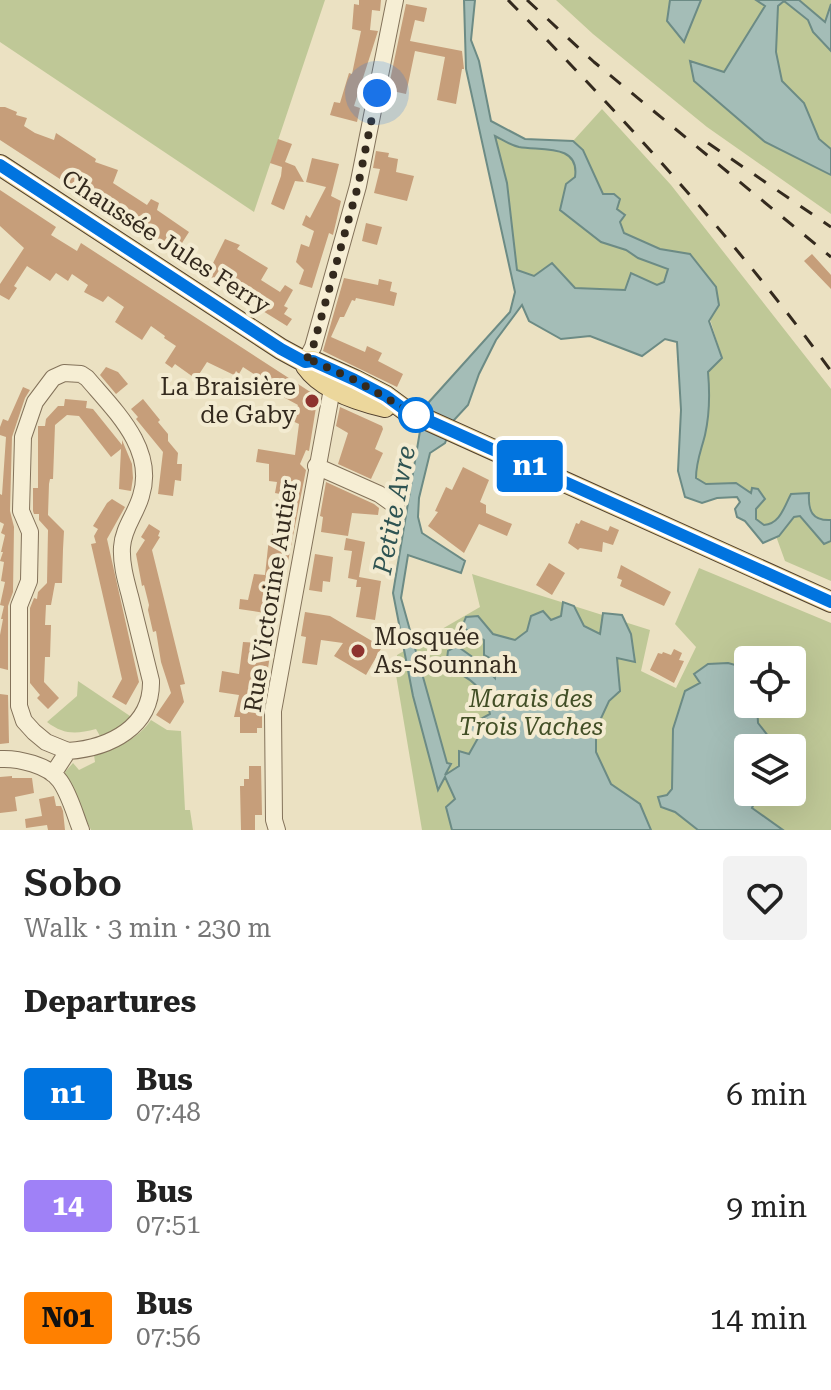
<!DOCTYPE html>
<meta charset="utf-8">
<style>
body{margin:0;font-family:"Roboto Serif",serif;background:#f2f2f2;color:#222;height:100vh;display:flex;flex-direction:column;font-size:30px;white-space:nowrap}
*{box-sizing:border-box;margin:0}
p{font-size:26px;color:#767676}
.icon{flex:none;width:44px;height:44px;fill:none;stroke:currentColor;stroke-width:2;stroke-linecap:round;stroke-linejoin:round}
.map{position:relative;height:830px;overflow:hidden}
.sheet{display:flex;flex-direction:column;background:#fff;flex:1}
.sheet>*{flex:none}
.badge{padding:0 16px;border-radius:6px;font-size:28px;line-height:52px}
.controls{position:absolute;left:734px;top:646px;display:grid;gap:16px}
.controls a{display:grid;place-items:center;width:72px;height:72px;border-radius:8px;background:#fff;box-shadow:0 8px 32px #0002;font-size:40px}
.you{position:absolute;width:40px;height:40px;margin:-20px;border:6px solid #fff;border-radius:50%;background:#1a73e8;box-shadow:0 0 0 12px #1a73e833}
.map>.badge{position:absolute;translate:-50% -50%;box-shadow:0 0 0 4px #fff}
h2{padding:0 24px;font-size:30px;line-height:72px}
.round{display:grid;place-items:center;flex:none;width:84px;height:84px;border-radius:8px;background:#f2f2f2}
.head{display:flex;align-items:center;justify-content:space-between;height:136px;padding:0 24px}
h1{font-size:38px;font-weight:600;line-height:60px}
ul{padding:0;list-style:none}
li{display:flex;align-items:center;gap:24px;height:112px;padding:0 24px}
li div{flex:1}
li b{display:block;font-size:30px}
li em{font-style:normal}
li .badge{min-width:88px;font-weight:700;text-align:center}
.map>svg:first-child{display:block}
</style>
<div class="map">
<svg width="831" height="830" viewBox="0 0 831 830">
<rect width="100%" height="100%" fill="#ebe1c2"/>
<!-- green -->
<path fill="#bfc897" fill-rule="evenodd" d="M0,0H325L254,212L0,42Z
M556,0H831V214L707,127L593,34Z
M602,109L671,185L831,389V581L785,561L772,525H763L756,519L751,494L736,483L705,484L696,478C696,462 701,451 705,435C710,413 710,394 708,371L722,358L690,254L660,249L624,233L616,209L603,194L583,150L573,141Z
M494,135C502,140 508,144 517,146C538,151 581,142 575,177L566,184L561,210L601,242L626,250L638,258L669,269L664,282L657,285L631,273L625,290L574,288L552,263L534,276L517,270Z
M699,568L831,623V830H422L396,675L397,655L480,607L472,574L650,630L641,671L676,688L696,647L675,624ZM748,660H792V704H748ZM748,748H792V792H748Z
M78,681L133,718L116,730L100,736L96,729C76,734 64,735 47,722L77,696Z
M151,720L167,730L181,731L185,810H190L193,830H91L66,779L65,772L73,763L79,770L95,762L94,755C116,749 138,739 151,720Z"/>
<!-- water -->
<path fill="#a4bdb7" stroke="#6c8b85" stroke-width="2" fill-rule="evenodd" d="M464,0H475L471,40L479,61L491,121L525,139L573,141L583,150L603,194H614L620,199L617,209L625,215L620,222L624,233L660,249L690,254L716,287L719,305L709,321L722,358L708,372C710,394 710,413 705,435C701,451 696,462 696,478L706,484L736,483L751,493L752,488L758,489L765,499L756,509V519L764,525C780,524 784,507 791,494L809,493C808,511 812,521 831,520V541L824,544L800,516L794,517L779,536L763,543L745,521L737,517L735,509L740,502L737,497L717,498L702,503L685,497L678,471L681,410L677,342L665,339L642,356L590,336L561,339L529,321L522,305L496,340L479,374L468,405L454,420L445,443L430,453L419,498L418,517L422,533L465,561L461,573L408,555L401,598L447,763L451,764L445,775L459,766V751L469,754L478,738L464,728L490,714C485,688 470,677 446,667L448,651L457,646L478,661L495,678V661L484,655V640L462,627L466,617L478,616L493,634L515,640L527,631L531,616L543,611L551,620L561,616L563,602L574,606L584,626L600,634L603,613L622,615L631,634L635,662L617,658L620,691L609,701L596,729V752L611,784L640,804L651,830H452L446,807L455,799L445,777L438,790L413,696L393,593L420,431L429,408V402L510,312L515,292L466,69ZM495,136C503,140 510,145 519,147C540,151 580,143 575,177L566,184L560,210L601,242L626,250L638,258L668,269L664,282L657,285L631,273L625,290L575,288L552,263L534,276L517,270L507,183Z
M670,0H701L684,42L667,21Z
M756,0H799L825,22L831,4V51L813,32L808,20L784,1L778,6L776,52L782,81L804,103L819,139L831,149V175L765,142L694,81L690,61L724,72L765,6Z
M728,663L739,666L745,685L748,686V704H757L758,723L772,741L769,748H748V792H759L752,808L783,830H698L675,812L661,807L658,797L667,795L672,789L673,729L685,691L700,683L694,674L708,664Z"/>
<!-- building -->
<path fill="#c69e7a" d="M359,0H381L380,11L372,10L370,30L378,31L354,106L360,108L357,122L330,115L334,102L340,103L349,73L352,74L361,31L352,29L354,4L359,5Z
M406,4L427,8L424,22L415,20L410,41L462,51L464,69H462L456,104L437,100L445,57L415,51L406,94L388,90Z
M0,107H5L17,112L16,115L27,118L24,126L35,133L54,140L56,133L96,159L95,162L118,170L113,183L147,205L151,199L159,203L157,210L189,232L175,254L0,140Z
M278,139L292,144L285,162L295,166L304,182L295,181L284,210L271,204L281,176L282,167L270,163Z
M376,151L389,153L388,157L398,159L396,172L414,176L407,201L374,193L380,169L373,168Z
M312,158L339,164L331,196L341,201L333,235L329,233L312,288L299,284L304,270L296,262L301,244L309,247L314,231L302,225L306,215L310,218L326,187L306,182Z
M0,190L56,227L51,235L77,251L81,243L315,395L317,401L309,451L306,450L300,464L306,470L271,648L262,709V728H257V733H240V717H234L239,695L219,692L222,671L239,674L243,642L260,643L265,613L239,609L240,599L248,600L254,574L265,575L269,538H272L280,494L275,493L277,482L269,481V464L256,462L258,449L295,455L299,424L290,420L298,405L274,392L271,397L254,387L260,378L243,367L239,374L236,371L234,375L207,362L196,379L175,364L172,368L165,363L176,346L164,338L165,336L151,326L142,340L115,322L124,307L108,296L103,302L84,292L88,285L72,274L68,281L56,273L50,281L27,266L14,286L17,288L9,300L0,295V284L24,248L0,226Z
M366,223L382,227L377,245L362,241Z
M225,239L240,245L237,249L268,268L261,280L280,292L285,285L293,290L284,306L288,308L284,314L292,319L287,326L258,308L262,301L256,297L252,304L192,265L198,256L212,265Z
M812,254L831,275V289L804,261Z
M344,278L378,285L379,279L392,282L390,291L397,293L394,306L356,298L355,301L352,300L344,317H340L331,337L365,352L367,346L382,353L378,361L403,374L397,387L323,351Z
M106,367L118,372L128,384L116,394L100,375Z
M23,387L30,390L25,398L12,437L10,511L14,527L13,592L8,606V670L0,668V635L3,619H1L4,606L0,605L5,582L1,581L4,562L0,561L3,552H1L5,535L1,533L4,524L0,522V494L2,495L6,437L0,435V427L3,419L8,421Z
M65,399L87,401L86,408L93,409L122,445V440L132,464L133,478L131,491L119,489L121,449L111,457L79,416L67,415L55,425L53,479H50L49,484L48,515L64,531L63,549L62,583H55L51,605H46L45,625H51L50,657H45L44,682L59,698L48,709L37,698L40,695L30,683V608L34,598L37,599L38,592L47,583L48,530L39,520V514H34L33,511V488H38V426H45L46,419L58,406H64Z
M143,399L160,420L158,422L168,434V441L178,453L177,464H182L181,481L175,480L173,496L158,494L163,452L136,419L138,417L131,409Z
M340,407L382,426L383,429L375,449L383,453L371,479L338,464L348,433L336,426Z
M463,467L489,480L480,502L486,505V513L512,524L507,536L479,524L464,553L428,526L438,512L435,511L446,487L452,490Z
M326,482L374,504L379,508L378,515L352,513L348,536L321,532L323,517L320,516Z
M112,499L125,507L107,539L139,682L126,705L112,697L122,679L91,544L96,543L94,536L98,529L93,526L107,503Z
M581,520L608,531L610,526L619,530L613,545L603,542L602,552L580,548L578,550L568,543L576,523L579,524Z
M149,524L160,531L158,536L160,537L152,550L185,684L180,685L184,702L170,724L156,715L171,693L161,662L156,631L153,632L148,610L149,605L144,585L142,586L136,554L145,540L141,537Z
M346,538L365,542L359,577L381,581L375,620L356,617L361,587H356L357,580L348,578L352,551L344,550Z
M315,554L333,557L330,582L323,581L322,592L309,590Z
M549,563L565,573L552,595L536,585Z
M621,565L671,592L664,606L620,586L622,580L617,578Z
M305,612L330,616L382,647L366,675L334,656L343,643L321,640L317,665L302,663L306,637L301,636Z
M674,649L682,653L679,660L684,661L674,683L650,670L658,653L662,654L663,652L671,655Z
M0,694L8,695L9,743L0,744Z
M249,766H261L262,815H255V830H241L240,786H244V779H249Z
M12,776V778H32L34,793L15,797L17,811L0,813V777Z
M54,796L56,806H61L63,811L65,830H48L47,825L26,828L25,819L42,816L39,799Z"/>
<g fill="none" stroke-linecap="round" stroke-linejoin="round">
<!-- minor casing -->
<g stroke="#83725a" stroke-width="18">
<path id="minor" d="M305,362L313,347L358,186L395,0
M316,466L379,494L396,506
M0,759C18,758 49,765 60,781C70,795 75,815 81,830
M53,774L68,751C110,748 152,727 151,681C144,652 137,624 130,596C126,581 121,564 122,547C123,528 136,514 141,496C156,449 115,411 87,378L81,374L64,373L53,378L35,402L23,437L21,511L30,532L29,581L19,606V706L24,721L34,732L46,742L68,751
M277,830L274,820L273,711L334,378"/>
</g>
<!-- major casing -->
<g stroke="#51402f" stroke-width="22">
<path id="major" d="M0,165L281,349L305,362L313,361L355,380L386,396L405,410L831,602
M306,366C322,389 359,401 385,407"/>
</g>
<!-- minor -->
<use href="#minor" stroke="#f6eed4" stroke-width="16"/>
<!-- major -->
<use href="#major" stroke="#ecd79c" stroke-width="20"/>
<!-- rail -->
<path stroke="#342a1e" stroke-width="3" stroke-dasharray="14 14" stroke-linecap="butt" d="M508,0C623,117 734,238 831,371
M527,0L594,62L831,257
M708,143L831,227"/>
</g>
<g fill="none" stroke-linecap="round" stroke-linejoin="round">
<!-- line casing -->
<g stroke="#fff" stroke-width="18">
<path id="line" d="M0,165L281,349L305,362L313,361L355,380L386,396L405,410L831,602"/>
</g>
<!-- line -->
<use href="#line" stroke="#0174df" stroke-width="12"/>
<!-- walk -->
<path stroke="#342a1e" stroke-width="8" stroke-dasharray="0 14.4" d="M377,93L358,186L313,347L305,362L313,361L355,380L416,415"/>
</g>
<!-- markers -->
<g fill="#8e332f" stroke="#f3ebd1" stroke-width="3">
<circle cx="312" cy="401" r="8"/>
<circle cx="358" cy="651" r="8"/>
</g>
<circle fill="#fff" stroke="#0174df" stroke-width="4" cx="416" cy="415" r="16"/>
<g text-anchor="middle" stroke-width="8" stroke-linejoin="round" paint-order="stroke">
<!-- street labels -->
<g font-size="24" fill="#342a1e" stroke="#f3ebd1">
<text transform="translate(166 242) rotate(33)" y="8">Chaussée Jules Ferry</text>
<text transform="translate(271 596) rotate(-81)" y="8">Rue Victorine Autier</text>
</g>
<!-- poi labels -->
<g font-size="24" fill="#342a1e" stroke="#f3ebd1" text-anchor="end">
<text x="296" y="395">La Braisière<tspan x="296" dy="28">de Gaby</tspan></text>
<text x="374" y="645" text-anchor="start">Mosquée<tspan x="374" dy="28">As-Sounnah</tspan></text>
</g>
<!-- park labels -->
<g font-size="24" font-style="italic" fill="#424f26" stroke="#f3ebd1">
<text x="531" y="707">Marais des<tspan x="531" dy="28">Trois Vaches</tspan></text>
</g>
<!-- water labels -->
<g font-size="26" font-style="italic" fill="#2e5352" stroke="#f3ebd1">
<text transform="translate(394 510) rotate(-79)" y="9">Petite Avre</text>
</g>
</g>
</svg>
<div class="controls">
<a><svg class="icon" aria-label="locate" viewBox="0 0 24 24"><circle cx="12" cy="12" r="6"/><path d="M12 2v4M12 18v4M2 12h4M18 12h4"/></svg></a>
<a><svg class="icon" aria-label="layers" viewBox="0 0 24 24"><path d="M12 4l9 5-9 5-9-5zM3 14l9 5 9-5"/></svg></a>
</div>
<div class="you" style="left:377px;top:93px"></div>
<b class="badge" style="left:530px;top:466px;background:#0174df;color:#fff">n1</b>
</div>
<section class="sheet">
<div class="head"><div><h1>Sobo</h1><p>Walk · 3 min · 230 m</p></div><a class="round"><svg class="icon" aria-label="heart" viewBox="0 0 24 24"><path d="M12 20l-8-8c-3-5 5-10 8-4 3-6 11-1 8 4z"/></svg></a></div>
<h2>Departures</h2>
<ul>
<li><span class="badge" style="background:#0174df;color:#fff">n1</span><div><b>Bus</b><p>07:48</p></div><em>6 min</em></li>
<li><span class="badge" style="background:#9f81f7;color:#fff">14</span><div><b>Bus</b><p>07:51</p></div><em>9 min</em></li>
<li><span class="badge" style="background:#ff8000;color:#111">N01</span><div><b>Bus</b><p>07:56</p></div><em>14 min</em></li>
</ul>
</section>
